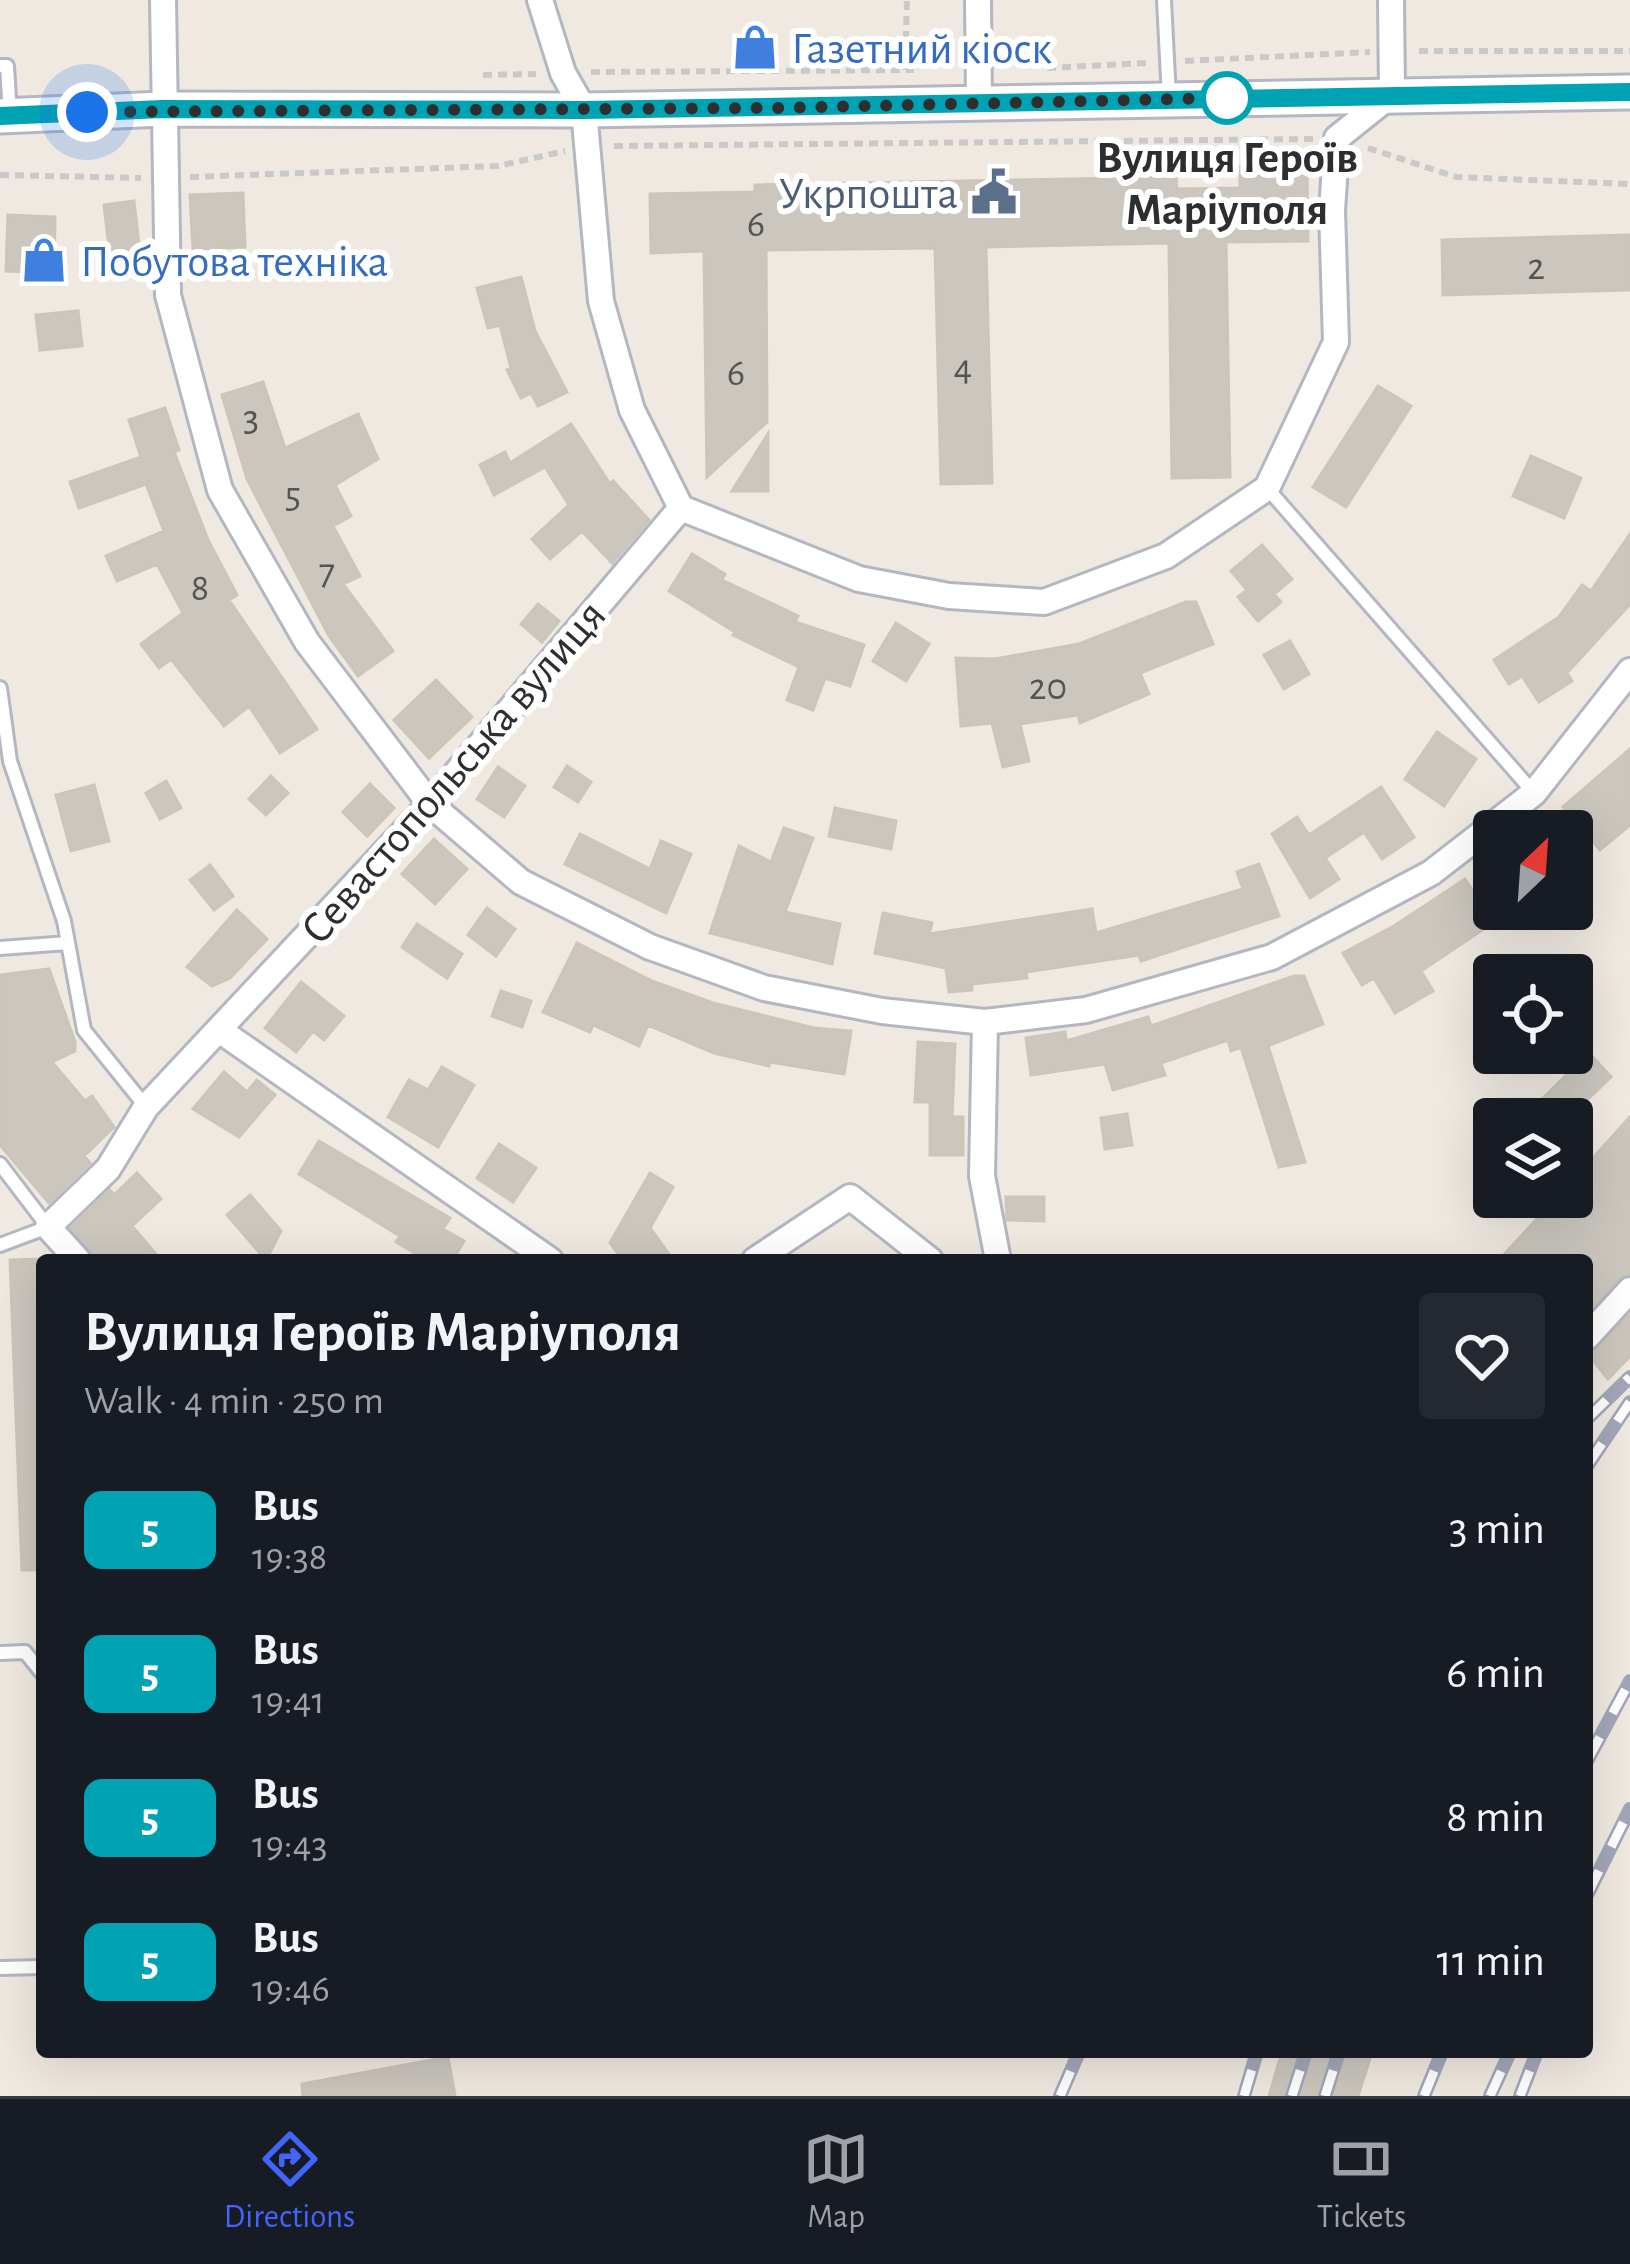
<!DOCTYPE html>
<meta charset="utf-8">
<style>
body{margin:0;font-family:"Alegreya Sans",sans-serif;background:#242831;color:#f1f3f6;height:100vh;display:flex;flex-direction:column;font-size:45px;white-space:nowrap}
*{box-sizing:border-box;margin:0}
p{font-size:39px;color:#9ea1a6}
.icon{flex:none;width:66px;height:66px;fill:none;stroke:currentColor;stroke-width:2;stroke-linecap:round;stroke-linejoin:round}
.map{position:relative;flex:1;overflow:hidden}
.sheet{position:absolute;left:36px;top:1254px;width:1557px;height:804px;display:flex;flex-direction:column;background:#171b24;border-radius:12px;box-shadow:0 12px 48px #0002}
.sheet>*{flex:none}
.badge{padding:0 24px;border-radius:18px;font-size:42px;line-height:78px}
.needle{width:78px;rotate:25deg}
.buttons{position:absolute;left:1473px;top:810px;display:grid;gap:24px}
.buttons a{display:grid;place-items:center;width:120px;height:120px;border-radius:12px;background:#171b24;box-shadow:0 12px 48px #0002;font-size:60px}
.you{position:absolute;width:60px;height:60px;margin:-30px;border:9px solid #fff;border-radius:50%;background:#1a73e8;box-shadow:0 0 0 18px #1a73e833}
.map>.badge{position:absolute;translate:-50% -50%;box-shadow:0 0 0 6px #fff}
.round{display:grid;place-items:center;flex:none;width:126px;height:126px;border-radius:12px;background:#242831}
.overview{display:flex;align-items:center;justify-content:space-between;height:204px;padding:0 48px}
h1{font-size:57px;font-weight:700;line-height:90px}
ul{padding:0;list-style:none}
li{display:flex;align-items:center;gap:36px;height:144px;padding:0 48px}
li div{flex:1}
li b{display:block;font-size:45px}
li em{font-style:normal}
li .badge{min-width:132px;font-weight:700;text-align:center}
.tabs{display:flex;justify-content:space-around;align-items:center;height:168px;border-top:3px solid #363941;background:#171b24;font-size:33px;color:#9ea1a6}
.tabs a{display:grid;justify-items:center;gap:6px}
.tabs .current{color:#4264fb}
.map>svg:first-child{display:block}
</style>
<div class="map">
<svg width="1630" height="2096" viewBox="0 0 1630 2096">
<rect width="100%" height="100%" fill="#efe9e1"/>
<!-- building -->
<path fill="#cbc7bf" stroke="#cbc5ba" stroke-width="3" d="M1307,166L1308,241L1226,242L1230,477L1172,478L1169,243L986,247L992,483L941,484L935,248L766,250L767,422L707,477L704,251L651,253L650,194L755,192V185L1176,177L1177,189L1240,188V167Z
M243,193L245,247L193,249L190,195Z
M134,201L140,253L110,256L104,205Z
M8,215L55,217L54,273L6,271Z
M1630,235V290L1443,295L1442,240Z
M521,277L535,331L567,392L538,406L531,393L521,398L507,370L511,368L500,325L488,328L477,288Z
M78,311L82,346L40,350L36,315Z
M263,382L285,448L358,414L378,459L335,485L351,516L333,526L360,576L343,584L393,651L358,676L329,636L247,479L222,395Z
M1378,386L1411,406L1346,507L1313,487Z
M165,408L179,450L174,452L208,540L237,595L229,600L317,729L280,753L249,706L224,726L171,659L159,668L141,644L183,613L157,564L117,581L106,556L164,531L146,484L79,508L70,482L141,457L129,420Z
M571,424L610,484L613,481L649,520L612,563L582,531L550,559L532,539L569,505L545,467L494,495L480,465L505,452L510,463Z
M768,434V491H732Z
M1531,456L1581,478L1564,518L1513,496Z
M1630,534V604L1567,673L1572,681L1539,702L1522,676L1509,684L1494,660L1559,617L1582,585L1591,591Z
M1262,545L1292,579L1274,594L1281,602L1258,621L1238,597L1247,590L1231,571Z
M692,554L725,574L722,580L798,616L795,622L864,645L850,686L825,678L813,710L787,700L799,667L733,635L735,632L669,591Z
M1186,602H1196L1213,644L1140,673L1149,694L1080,723L1078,715L1020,724L1029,761L1003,767L992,723L961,726L956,658L995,659L1079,644Z
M538,604L559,621L542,642L521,624Z
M896,623L929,644L906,681L873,661Z
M1290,641L1309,674L1284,689L1264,655Z
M436,680L472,717L429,758L394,720Z
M1437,732L1476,759L1444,806L1405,779Z
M1630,749V825L1600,850L1563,807Z
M567,766L591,782L578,802L554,787Z
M498,767L525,786L504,817L477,799Z
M271,776L288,793L266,815L249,799Z
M166,781L181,808L160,819L146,793Z
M370,784L394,808L367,836L343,812Z
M94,785L109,841L71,851L56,795Z
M1381,787L1414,837L1382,859L1364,832L1325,858L1339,879L1310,898L1272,834L1297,817L1309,835Z
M835,808L896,821L891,849L829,836Z
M784,828L813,838L785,912L840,924L832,964L710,933L739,846L771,862Z
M580,834L650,869L661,841L691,854L666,913L565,864Z
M434,839L467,869L435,904L402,874Z
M1259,864L1279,916L1141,961L1139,955L1026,972L1027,978L972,984V990L949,992L946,968L875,953L883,913L932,923L929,934L1092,909L1096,933L1243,889L1237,872Z
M210,865L233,896L214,910L190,880Z
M1465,879L1494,922L1421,971L1433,991L1395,1013L1374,978L1362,985L1343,953L1394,926Z
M487,908L515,929L496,956L468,935Z
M237,910L267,939L230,978L212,986L187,967Z
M417,924L462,954L447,978L402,947Z
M577,943L652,981L713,1003L814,1028L851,1031L844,1074L770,1062L769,1066L714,1053L648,1025L639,1046L593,1025L590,1032L543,1012Z
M49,969L75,1042V1051L52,1062L85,1101L92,1096L114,1127L84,1156L90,1163L49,1203L0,1145V975Z
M1294,976H1304L1323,1024L1268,1046L1305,1162L1279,1167L1241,1047L1231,1051L1228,1040L1161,1063L1165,1075L1113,1090L1105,1064L1031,1075L1026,1038L1065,1032L1066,1041L1148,1017L1151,1026Z
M301,982L344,1016L324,1040L313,1031L296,1052L265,1028Z
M501,991L531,1001L522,1027L492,1016Z
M918,1042L955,1044L952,1117H963V1155H930V1102H915Z
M1589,1053L1611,1077L1567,1119H1557L1540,1101Z
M442,1067L474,1085L438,1147L388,1117L409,1080L428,1090Z
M224,1072L247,1092L257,1080L275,1095L239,1137L193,1109Z
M1127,1114L1132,1145L1105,1149L1101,1118Z
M1630,1117V1274L1618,1279L1587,1313V1260H1499L1557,1197H1572V1181Z
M319,1141L450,1218L443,1229L464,1241L453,1260H427L396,1242L400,1236L299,1174Z
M499,1144L536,1168L513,1202L477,1178Z
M137,1173L161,1199L132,1226L161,1260H98L71,1228L110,1190L114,1195Z
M650,1173L673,1187L650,1228L673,1260H623L610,1243Z
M250,1195L281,1231L266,1260L227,1215Z
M1006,1197H1044V1221L1007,1220Z
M41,1259L42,1570H22L10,1260Z
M1630,1314V1356L1608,1379L1587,1353L1599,1348Z
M1282,2052H1372L1358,2096H1269Z
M448,2057L455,2096H303L302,2084Z"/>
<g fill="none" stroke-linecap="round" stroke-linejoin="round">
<!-- lane casing -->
<g stroke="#b4b7c1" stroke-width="18">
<path id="lane" d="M1164,0L1169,98
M0,66H7L10,115
M1267,488L1534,793
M0,688L10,761L64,921L84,1030L146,1107
M0,948L68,943
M0,1164L48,1227L0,1245
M0,1653L25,1652L42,1673
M0,1968L42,1967"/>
</g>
<!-- street casing -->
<g stroke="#b4b7c1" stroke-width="30">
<path id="street" d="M163,0L168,295L220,490L307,642L430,804L521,882L650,947L764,988L882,1011L985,1022L1086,1010L1272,957L1431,873L1534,793L1630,671
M540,0L563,73L584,110L601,301L632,410L681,508L859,579L949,596L1044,602L1166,556L1267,488L1336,342L1332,210L1337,138L1392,94L1391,0
M978,0L979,103
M985,1022L982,1176L998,1260
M219,1030L550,1260
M78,1260L48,1227L108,1169L146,1107L430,804L681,508
M755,1260L850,1197L930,1260
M1587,1337L1630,1290"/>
</g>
<!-- secondary casing -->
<g stroke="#b4b7c1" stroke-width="39">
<path id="secondary" d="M0,116L163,109L584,110L1630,92"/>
</g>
<!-- path -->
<path stroke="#c9c9c9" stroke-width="6" stroke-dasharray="9 6" stroke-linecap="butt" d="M1419,51H1630
M1185,61L1370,52
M1047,68L1148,63
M905,70L907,0
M591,72L914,70
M483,75L536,74
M614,146L1315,139
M1368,148L1456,177L1630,184
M0,175L141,178
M190,177L498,166L565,151"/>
<!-- lane -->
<use href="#lane" stroke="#fff" stroke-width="12"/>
<!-- street -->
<use href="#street" stroke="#fff" stroke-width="24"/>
<!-- secondary -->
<use href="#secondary" stroke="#fff" stroke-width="33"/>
<!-- rail casing -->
<g stroke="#a3a6b8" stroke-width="14">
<path id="rail" d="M1587,1419L1630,1377
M1587,1466L1630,1402
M1587,1761L1630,1681
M1587,1895L1630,1809
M1060,2096L1079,2052
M1244,2096L1257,2052
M1292,2096L1306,2052
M1325,2096L1339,2052
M1424,2096L1442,2052
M1490,2096L1510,2052
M1520,2096L1537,2052"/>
</g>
<!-- rail -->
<use href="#rail" stroke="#fff" stroke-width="9" stroke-dasharray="27" stroke-linecap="butt"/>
</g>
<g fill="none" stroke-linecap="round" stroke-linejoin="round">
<!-- line casing -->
<g stroke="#fff" stroke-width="27">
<path id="line" d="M0,116L163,109L584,110L1630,92"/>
</g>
<!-- line -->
<use href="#line" stroke="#00a3b4" stroke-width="18"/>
<!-- walk -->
<path stroke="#2e2e2e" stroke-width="12" stroke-dasharray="0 21.6" d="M87,112L774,108L1227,98"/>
</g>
<!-- icons -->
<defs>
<g id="shop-bare" transform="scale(3.6)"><path d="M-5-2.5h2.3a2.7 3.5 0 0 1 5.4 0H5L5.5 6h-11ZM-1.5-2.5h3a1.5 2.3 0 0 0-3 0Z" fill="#3f7fe0" stroke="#fff" stroke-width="2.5" paint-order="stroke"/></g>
<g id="civic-bare" transform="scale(3.6)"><path d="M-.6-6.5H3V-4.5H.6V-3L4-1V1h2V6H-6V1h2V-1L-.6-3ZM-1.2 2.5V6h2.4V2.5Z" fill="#5c6f8a" stroke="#fff" stroke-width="2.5" paint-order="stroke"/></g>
</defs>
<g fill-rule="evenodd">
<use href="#shop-bare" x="755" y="47"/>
<use href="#civic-bare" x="994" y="192"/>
<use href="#shop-bare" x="44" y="260"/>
</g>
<!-- markers -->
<circle fill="#fff" stroke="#00a3b4" stroke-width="6" cx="1227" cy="98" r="24"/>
<g text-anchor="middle" stroke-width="12" stroke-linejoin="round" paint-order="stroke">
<!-- number labels -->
<g font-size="39" fill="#555452">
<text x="756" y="236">6</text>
<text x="1536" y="279">2</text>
<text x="963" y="380">4</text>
<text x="736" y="385">6</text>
<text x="251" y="430">3</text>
<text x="293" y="507">5</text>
<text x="327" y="584">7</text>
<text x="200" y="600">8</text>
<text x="1048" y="699">20</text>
</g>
<!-- shop labels -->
<g font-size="45" fill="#366cbe" stroke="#fff" text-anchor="start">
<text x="791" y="63">Газетний кіоск</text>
<text x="80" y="276">Побутова техніка</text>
</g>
<!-- stop labels -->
<g font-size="45" font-weight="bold" fill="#2e2e2e" stroke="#fff">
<text x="1227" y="172">Вулиця Героїв<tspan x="1227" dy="52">Маріуполя</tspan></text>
</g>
<!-- service labels -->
<g font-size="45" fill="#4e5e75" stroke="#fff" text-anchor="end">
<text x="958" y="208">Укрпошта</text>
</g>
<!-- street labels -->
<g font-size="45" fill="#2e2e2e" stroke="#fff">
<text transform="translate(452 771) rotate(-49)" y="16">Севастопольська вулиця</text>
</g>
</g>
</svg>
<div class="buttons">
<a><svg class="needle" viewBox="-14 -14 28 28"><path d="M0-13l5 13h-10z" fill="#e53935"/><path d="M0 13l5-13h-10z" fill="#9ea1a6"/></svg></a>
<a><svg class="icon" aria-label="locate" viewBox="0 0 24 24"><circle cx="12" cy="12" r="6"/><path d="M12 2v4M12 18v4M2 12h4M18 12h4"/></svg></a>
<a><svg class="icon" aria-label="layers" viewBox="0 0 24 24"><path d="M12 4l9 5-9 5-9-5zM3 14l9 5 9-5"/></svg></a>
</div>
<div class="you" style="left:87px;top:112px"></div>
<section class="sheet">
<div class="overview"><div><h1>Вулиця Героїв Маріуполя</h1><p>Walk · 4 min · 250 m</p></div><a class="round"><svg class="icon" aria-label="heart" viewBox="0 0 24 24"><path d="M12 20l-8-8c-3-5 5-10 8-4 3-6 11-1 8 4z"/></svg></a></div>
<ul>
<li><span class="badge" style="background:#00a3b4;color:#fff">5</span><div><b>Bus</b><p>19:38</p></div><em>3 min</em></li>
<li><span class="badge" style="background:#00a3b4;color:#fff">5</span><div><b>Bus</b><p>19:41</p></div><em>6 min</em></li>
<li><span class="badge" style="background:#00a3b4;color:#fff">5</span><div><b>Bus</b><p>19:43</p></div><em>8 min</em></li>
<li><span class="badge" style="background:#00a3b4;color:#fff">5</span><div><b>Bus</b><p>19:46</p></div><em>11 min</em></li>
</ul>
</section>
</div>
<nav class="tabs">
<a class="current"><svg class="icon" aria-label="directions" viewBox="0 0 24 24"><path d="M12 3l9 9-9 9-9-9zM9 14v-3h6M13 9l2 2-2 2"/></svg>Directions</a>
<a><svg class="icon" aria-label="map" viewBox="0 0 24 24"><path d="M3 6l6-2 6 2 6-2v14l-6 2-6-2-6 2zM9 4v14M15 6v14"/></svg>Map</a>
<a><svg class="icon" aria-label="tickets" viewBox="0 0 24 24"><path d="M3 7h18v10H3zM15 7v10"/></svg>Tickets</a>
</nav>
